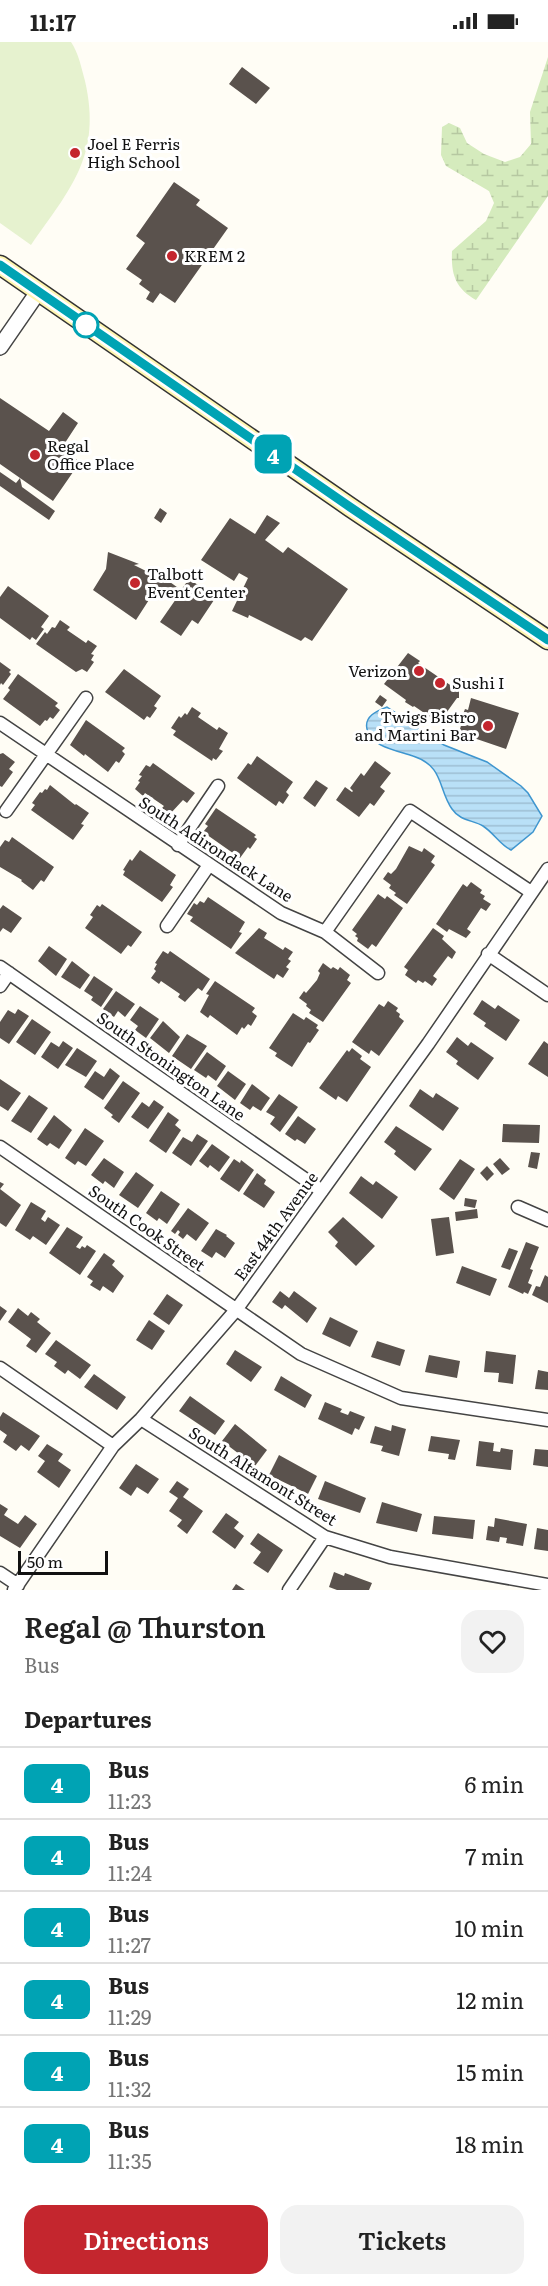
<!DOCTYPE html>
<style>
body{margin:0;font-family:Literata,serif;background:#f2f2f2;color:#222;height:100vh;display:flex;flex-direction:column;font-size:22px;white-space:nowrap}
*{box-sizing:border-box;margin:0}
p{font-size:20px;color:#767676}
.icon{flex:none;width:33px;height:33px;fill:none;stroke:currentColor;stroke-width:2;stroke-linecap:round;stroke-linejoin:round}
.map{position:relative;height:1548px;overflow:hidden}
.sheet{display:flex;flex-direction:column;background:#fff;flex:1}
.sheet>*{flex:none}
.badge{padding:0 12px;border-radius:9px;font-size:21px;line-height:39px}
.scale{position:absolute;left:18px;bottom:15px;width:90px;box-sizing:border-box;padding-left:6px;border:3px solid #111;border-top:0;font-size:16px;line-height:21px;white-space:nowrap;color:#111;-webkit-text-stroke:4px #fff;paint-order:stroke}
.map>.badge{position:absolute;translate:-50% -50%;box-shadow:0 0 0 3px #fff}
h2{padding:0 24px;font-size:22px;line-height:54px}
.round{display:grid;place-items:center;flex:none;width:63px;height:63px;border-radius:18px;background:#f2f2f2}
.head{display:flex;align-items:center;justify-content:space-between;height:102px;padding:0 24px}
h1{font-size:28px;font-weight:600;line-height:45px}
.button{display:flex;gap:12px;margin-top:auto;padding:12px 24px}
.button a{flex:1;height:69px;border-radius:18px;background:#c4262e;color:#fff;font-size:24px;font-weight:600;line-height:69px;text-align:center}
.button a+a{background:#f2f2f2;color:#222}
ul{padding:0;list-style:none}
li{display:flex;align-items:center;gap:18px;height:72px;padding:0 24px;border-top:2px solid #e0e0e0}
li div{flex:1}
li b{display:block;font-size:22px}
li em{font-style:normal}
li .badge{min-width:66px;font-weight:700;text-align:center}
.status{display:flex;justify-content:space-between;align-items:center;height:42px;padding:0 30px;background:#fff;direction:ltr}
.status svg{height:16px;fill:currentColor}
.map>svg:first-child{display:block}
</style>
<div class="status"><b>11:17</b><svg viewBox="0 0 49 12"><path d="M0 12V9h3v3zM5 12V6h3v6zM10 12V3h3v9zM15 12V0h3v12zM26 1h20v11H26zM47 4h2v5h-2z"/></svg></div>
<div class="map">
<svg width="548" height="1548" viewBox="0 0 548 1548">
<defs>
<pattern id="wetland-marsh" width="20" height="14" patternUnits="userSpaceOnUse" patternTransform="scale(1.5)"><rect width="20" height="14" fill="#d5ebbd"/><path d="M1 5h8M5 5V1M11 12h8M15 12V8" fill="none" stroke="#b6c8a1"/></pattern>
<pattern id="water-rules" width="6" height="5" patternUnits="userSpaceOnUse" patternTransform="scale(1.5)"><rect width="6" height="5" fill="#b9e0f7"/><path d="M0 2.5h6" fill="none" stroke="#9ebfd3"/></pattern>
</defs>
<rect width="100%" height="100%" fill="#fffdf5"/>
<!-- wetland -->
<path fill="url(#wetland-marsh)" d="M548,15V154L476,258C455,246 451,232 452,209L486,179L494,161L489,149L446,124L441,113L442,85L449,81L460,86L467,101L484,112L505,120L520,115L531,102L530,70Z"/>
<!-- pitch -->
<path fill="#e6f2cf" d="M0,0H71C79,12 81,25 85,39C102,113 71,146 31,203L0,181Z"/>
<!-- water -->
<path fill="url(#water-rules)" stroke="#3f96cf" stroke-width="1.5" d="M387,665L444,703L487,720L521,744L528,751L542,774L533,790L511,808C500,803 494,791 483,784C473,778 460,779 452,767C438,747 444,724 413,714C399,709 370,705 367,687C364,674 377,669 387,665Z"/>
<!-- building -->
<path fill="#5a524d" d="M242,25L270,46L256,62L229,42Z
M174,140L200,158L196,163L228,186L175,261L160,251L153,261L146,257L150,250L139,242L142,238L126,227L145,201L136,194Z
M0,356L49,389L63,370L78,381L61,407L80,420L53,459L0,422Z
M0,430L16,441L20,436L22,445L55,469L49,478L0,444Z
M160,466L167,471L161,481L154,476Z
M267,473L280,481L265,498L283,511L288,505L348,547L312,599L305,595L301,599L249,573L248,576L232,569L248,536L239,531L234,539L201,518L230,476L255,492Z
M108,510L139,522L134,523L160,536L163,535L181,548L189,537L216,555L198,582L192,578L181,594L160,580L176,557L168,553L163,555L156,547L136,578L93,548L106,527Z
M8,544L49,574L41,585L44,587L36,598L32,595L30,598L0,576V555Z
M60,578L70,585L67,588L86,601L88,598L97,604L91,612L94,613L91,618L94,620L87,630L82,627L76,630L36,602L45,590L47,592L52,585L55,586Z
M408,611L420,619L418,621L456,647H459V656H457L439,681L414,664L413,665L405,660L406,658L384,642Z
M0,620L11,628L9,630L11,632L3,643L1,641L0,643Z
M124,627L161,654L154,664L157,666L150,676L147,674L144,678L105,650Z
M18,632L58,661L55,664L60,668L53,677L50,675L47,679L45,678L40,684L3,657L10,648L8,646Z
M380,653L387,658L382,665L375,660Z
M471,656L519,671L506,707L462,692L460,687L462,680H460L465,667L468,668Z
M192,665L201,671L198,675L217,688L219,685L228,691L219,707L223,709L216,718L213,716L212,719L173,693L176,689L171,686L179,674L181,676L185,671L187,673Z
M86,678L125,706L122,709L125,712L119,721L116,719L108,730L85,712L84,714L70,703Z
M3,711L15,720L9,727L13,730L2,745L0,744V712Z
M257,714L293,740L286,750L289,753L283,762L279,759L276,764L237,736L248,721L251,723Z
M375,719L391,731L380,745L385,749L374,764L370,761L359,775L336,758L345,745L352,750L353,749L350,746L361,731L364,734Z
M153,721L195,751L187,761L183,758L170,772L162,766L164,764L145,751L143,754L135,747L140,740L138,739L142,734L139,733L146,723L150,725Z
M316,738L328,746L315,765L303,756Z
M50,743L75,763L76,762L89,771L81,782L84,783L73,798L31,768L35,763L32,761L40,750L42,751L45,747L47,748Z
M216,766L256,793L254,795L257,797L250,807L248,805L240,816L203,790L208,784L205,782Z
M12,795L54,825L44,840L41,838L33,848L21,839L22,838L0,825V805L5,798L9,800Z
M409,804L422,810L424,806L435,814L431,820L435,823L407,862L394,853L396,851L389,846L391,843L383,837L388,830L391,832L396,827Z
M140,808L176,833L170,843L173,845L162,860L123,833L125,829L123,828L130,817L132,819Z
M471,840L482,848L480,851L485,854L483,857L491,862L486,869L481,866L467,887L471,890L466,896L449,887L447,890L436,882L463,842L467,845Z
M378,852L385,857L387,854L403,866L376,905L372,902L368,907L357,899L358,896L355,894L357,892L352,888Z
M208,855L245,880L239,890L242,891L231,907L190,879L193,875L187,872L194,861L197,863L200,859L204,861Z
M102,862L142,890L131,905L128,903L121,912L85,886L93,875L90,873L97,863L100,865Z
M3,863L22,876L11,891L3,886L0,890V867Z
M259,886L267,891L264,896L269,899L283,908L285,905L293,910L288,917L291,919L286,925L289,927L283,936L277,932L274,937L235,911Z
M433,886L444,894L442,897L456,910L452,917L448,914L433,934L437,937L432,944L425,939L423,941L418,938L416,941L405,933L408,928L404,925Z
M49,904L67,917L56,934L38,919Z
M163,909L168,912L170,909L210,937L202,949L198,946L185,960L178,955L180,952L161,939L159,942L151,936L156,929L154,927L157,922L155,921Z
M72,919L90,933L80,947L61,935Z
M323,921L331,927L333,925L338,928L340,925L350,933L347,938L351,941L323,980L309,971L311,968L306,964L307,962L299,956L304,949L306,951L317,938L320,931L318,929Z
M94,934L113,947L101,965L91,958L93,955L84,949Z
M215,939L255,966L252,970L257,974L251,984L248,982L244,987L242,985L237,993L210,973L208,976L200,970L209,953L206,952Z
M116,949L135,962L125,975L118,969L114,975L103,967Z
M482,958L495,967L498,963L520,978L506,999L484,984L486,981L473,972Z
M388,959L398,966L396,969L400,972L399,975L404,979L379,1014L371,1008L369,1012L352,1000L379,962L384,965Z
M140,964L159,977L146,996L135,988L138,984L130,978Z
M18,967L29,974L9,1002L0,996V980L8,968L15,972Z
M293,971L304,978L306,975L318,983L316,986L319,988L310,1001L308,1000L292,1025L275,1014L277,1011L269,1006Z
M32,977L51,990L35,1013L16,1000Z
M163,979L180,995L169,1011L150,996Z
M187,992L207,1004L191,1027L172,1014Z
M457,995L468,1004L471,1000L494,1016L478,1038L456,1022L458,1019L446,1010Z
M63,999L73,1006L58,1027L41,1015L51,1000L59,1005Z
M544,999L548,1002V1035L528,1022Z
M77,1006L97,1019L86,1035L65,1023Z
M352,1006L362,1014L360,1017L371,1025L347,1060L338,1054L336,1058L319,1046L347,1008L349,1010Z
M207,1010L226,1024L216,1039L208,1033L206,1036L194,1028Z
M110,1026L120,1034L103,1058L84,1045L95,1029L104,1035Z
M228,1029L246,1042L235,1058L217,1044Z
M0,1037L21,1051L8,1069L0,1064Z
M123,1039L140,1051L119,1081L111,1075L113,1073L104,1066Z
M252,1042L270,1056L261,1069L253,1064L250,1068L240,1061Z
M420,1047L433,1056L436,1051L459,1066L443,1089L409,1064Z
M279,1052L298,1065L280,1090L270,1082L275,1075L266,1070Z
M29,1053L48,1066L31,1091L11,1079Z
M154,1058L164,1065L148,1087L131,1075L142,1060L149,1065Z
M168,1070L179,1078L175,1083L181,1088L166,1111L149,1099Z
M54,1073L72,1088L59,1107L50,1101L47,1104L37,1097Z
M298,1074L316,1087L305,1102L297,1097L295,1099L285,1092Z
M503,1082L540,1083L539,1101L502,1100Z
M396,1084L432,1107L415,1129L394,1112L396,1109L384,1100Z
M85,1086L104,1099L86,1124L78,1119L75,1123L65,1116Z
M197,1092L208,1099L191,1124L172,1111L183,1095L192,1100Z
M212,1102L230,1115L219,1130L210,1123L208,1126L199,1119Z
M531,1110L540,1111L537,1127L528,1125Z
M104,1116L124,1130L114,1146L105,1139L103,1142L91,1133Z
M500,1116L510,1127L502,1133L493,1122Z
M234,1117L240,1121L241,1118L254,1128L239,1150L220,1137Z
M460,1117L475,1127L454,1158L439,1147Z
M487,1124L494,1132L487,1139L480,1131Z
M136,1130L154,1143L138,1166L119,1153Z
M257,1131L266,1138L264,1142L275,1150L264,1166L243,1152Z
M361,1134L373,1143L376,1139L398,1155L382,1177L349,1151Z
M0,1140L4,1142L0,1147L21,1163L6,1185L0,1181Z
M161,1149L180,1162L167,1182L159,1176L157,1179L146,1171Z
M465,1156L477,1158L475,1166L464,1164Z
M31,1160L46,1169L41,1177L45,1180L48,1175L60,1183L46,1203L33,1194L30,1198L15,1188Z
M188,1166L209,1181L196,1199L187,1192L183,1197L178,1193L180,1190L178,1188L175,1192L171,1189Z
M477,1167L478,1176L456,1179L455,1170Z
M343,1175L375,1204L356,1224L335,1204L338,1200L328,1190Z
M449,1175L454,1211L436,1214L431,1177Z
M67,1185L83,1195L76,1205L80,1207L82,1204L85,1206L87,1203L96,1209L80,1233L49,1211Z
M216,1187L227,1193L226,1194L235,1201L225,1216L216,1210L212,1216L201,1209Z
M526,1200L539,1205L530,1227L533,1228L528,1241L532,1243L528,1252L524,1250L523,1252L508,1245Z
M509,1206L518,1209L510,1228L501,1225Z
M104,1211L115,1219L112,1223L124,1234L113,1251L103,1244L100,1249L90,1243L93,1239L87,1235Z
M462,1224L497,1237L490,1254L456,1241Z
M545,1233L548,1235V1261L532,1253L536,1244L540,1245Z
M280,1249L289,1256L294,1249L317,1266L307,1281L285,1263L282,1267L272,1260Z
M167,1252L183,1263L169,1283L153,1272Z
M0,1264L7,1269L0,1279Z
M18,1266L28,1274L31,1270L40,1277L37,1280L51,1291L36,1311L26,1304L31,1297L8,1280Z
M330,1275L358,1289L350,1305L322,1292Z
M149,1278L165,1289L152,1308L136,1298Z
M56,1298L91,1323L80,1337L68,1328L65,1332L54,1324L57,1320L45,1312Z
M377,1299L405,1308L400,1324L371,1315Z
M235,1308L262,1325L251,1340L226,1322Z
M486,1309L516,1313L513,1342L498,1340L499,1331L484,1330Z
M429,1313L460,1319L457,1336L425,1330Z
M538,1328L548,1330V1348L535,1347Z
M94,1332L126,1355L117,1368L84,1345Z
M281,1334L312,1353L305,1366L274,1348Z
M190,1354L225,1379L215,1393L179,1369Z
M325,1360L342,1367L340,1370L348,1373L350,1369L365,1375L359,1388L355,1386L352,1393L318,1377Z
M3,1370L40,1394L29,1409L21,1403L16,1409L3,1400L7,1393L0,1388V1375Z
M235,1382L267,1408L255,1424L222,1399Z
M392,1383L406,1387L399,1414L381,1409L383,1404L370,1401L375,1384L391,1389Z
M431,1394L460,1398L455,1418L448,1417L449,1412L428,1409Z
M479,1399L494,1401L493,1409L500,1410L501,1406L513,1408L511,1428L476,1424Z
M47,1402L63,1412L58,1419L71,1428L59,1446L37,1430L45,1419L38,1414Z
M535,1407L548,1408V1425L533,1423Z
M279,1413L317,1434L308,1452L269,1433Z
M136,1422L159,1437L148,1452L137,1445L131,1454L119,1446Z
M177,1439L189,1447L183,1455L203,1469L187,1492L177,1484L182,1478L169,1469L178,1456L169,1450Z
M325,1439L366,1456L360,1471L318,1457Z
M382,1460L422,1472L417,1490L376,1481Z
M0,1462L8,1467L4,1473L18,1482L25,1473L37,1482L20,1506L0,1494Z
M226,1471L239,1480L234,1486L244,1494L235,1507L212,1490Z
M434,1474L475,1478L473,1497L432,1492Z
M495,1476L527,1482L523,1504L506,1501L507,1496L500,1495L499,1500L486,1498L488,1484L494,1485Z
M537,1486L548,1488V1509L534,1507Z
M258,1491L283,1508L268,1531L253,1521L261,1510L250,1502Z
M334,1530L344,1534L345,1531L372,1541L369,1548H337L329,1545Z
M236,1542L245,1548H232Z"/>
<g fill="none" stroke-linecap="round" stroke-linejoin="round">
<!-- minor casing -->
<g stroke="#444" stroke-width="15">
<path id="minor" d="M0,681L281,871L325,890L410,769L531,850
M6,769L86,656
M178,803L218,744
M167,884L209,823
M325,890L378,931
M488,912L548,953
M0,925L322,1149
M0,944L9,931
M0,1105L301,1312L401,1356L548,1378
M518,1165L548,1178
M0,1326L113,1404
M141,1377L325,1495L390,1515L548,1543
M0,1531L18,1543
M14,1548L113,1404L141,1377L236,1268L428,1002L548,827
M289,1548L325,1495"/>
</g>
<!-- tertiary casing -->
<g stroke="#444" stroke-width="18">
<path id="tertiary" d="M0,305L38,250"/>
</g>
<!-- secondary casing -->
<g stroke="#333" stroke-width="21">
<path id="secondary" d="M0,223L350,465L548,598"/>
</g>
<!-- minor -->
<use href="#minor" stroke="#fff" stroke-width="12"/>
<!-- tertiary -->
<use href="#tertiary" stroke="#fff" stroke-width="15"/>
<!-- secondary -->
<use href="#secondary" stroke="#fff6b0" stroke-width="18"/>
</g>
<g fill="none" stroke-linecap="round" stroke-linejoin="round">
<!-- line casing -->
<g stroke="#fff" stroke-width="14">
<path id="line" d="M0,223L350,465L548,598"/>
</g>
<!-- line -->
<use href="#line" stroke="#00a3b4" stroke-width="9"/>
</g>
<!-- markers -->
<g fill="#c4262e" stroke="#fff" stroke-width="2">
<circle cx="75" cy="111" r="6"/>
<circle cx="172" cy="214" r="6"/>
<circle cx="35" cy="413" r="6"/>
<circle cx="135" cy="541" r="6"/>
<circle cx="419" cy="629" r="6"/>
<circle cx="440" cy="641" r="6"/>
<circle cx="488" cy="684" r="6"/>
</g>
<circle fill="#fff" stroke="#00a3b4" stroke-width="3" cx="86" cy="283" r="12"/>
<g text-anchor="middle" stroke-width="6" stroke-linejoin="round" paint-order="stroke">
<!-- poi labels -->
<g font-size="16" fill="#111" stroke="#fff" text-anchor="start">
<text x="87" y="108">Joel E Ferris<tspan x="87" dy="18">High School</tspan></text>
<text x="184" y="220">KREM 2</text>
<text x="47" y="410">Regal<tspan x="47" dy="18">Office Place</tspan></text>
<text x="147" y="538">Talbott<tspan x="147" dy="18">Event Center</tspan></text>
<text x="407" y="635" text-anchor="end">Verizon</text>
<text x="452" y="647">Sushi I</text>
<text x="476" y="681" text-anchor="end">Twigs Bistro<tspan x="476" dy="18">and Martini Bar</tspan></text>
</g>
<!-- street labels -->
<g font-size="16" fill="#111" stroke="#fff">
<text transform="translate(216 807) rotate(33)" y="6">South Adirondack Lane</text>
<text transform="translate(171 1024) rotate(35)" y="6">South Stonington Lane</text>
<text transform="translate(276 1184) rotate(-54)" y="6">East 44th Avenue</text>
<text transform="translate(147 1186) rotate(35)" y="6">South Cook Street</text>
<text transform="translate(263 1434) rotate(32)" y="6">South Altamont Street</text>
</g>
</g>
</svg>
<div class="scale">50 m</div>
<b class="badge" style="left:273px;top:412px;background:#00a3b4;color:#fff">4</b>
</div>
<section class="sheet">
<div class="head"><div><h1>Regal @ Thurston</h1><p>Bus</p></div><a class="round"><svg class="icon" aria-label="heart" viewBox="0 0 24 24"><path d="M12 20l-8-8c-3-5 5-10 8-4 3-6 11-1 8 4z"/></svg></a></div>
<h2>Departures</h2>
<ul>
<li><span class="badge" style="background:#00a3b4;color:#fff">4</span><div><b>Bus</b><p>11:23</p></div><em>6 min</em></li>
<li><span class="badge" style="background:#00a3b4;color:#fff">4</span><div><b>Bus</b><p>11:24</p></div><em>7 min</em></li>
<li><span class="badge" style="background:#00a3b4;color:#fff">4</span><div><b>Bus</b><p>11:27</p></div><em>10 min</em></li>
<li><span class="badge" style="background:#00a3b4;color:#fff">4</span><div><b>Bus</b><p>11:29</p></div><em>12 min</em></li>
<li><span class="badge" style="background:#00a3b4;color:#fff">4</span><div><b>Bus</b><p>11:32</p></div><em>15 min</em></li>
<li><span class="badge" style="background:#00a3b4;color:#fff">4</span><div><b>Bus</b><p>11:35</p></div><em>18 min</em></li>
</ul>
<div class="button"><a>Directions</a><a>Tickets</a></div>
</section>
